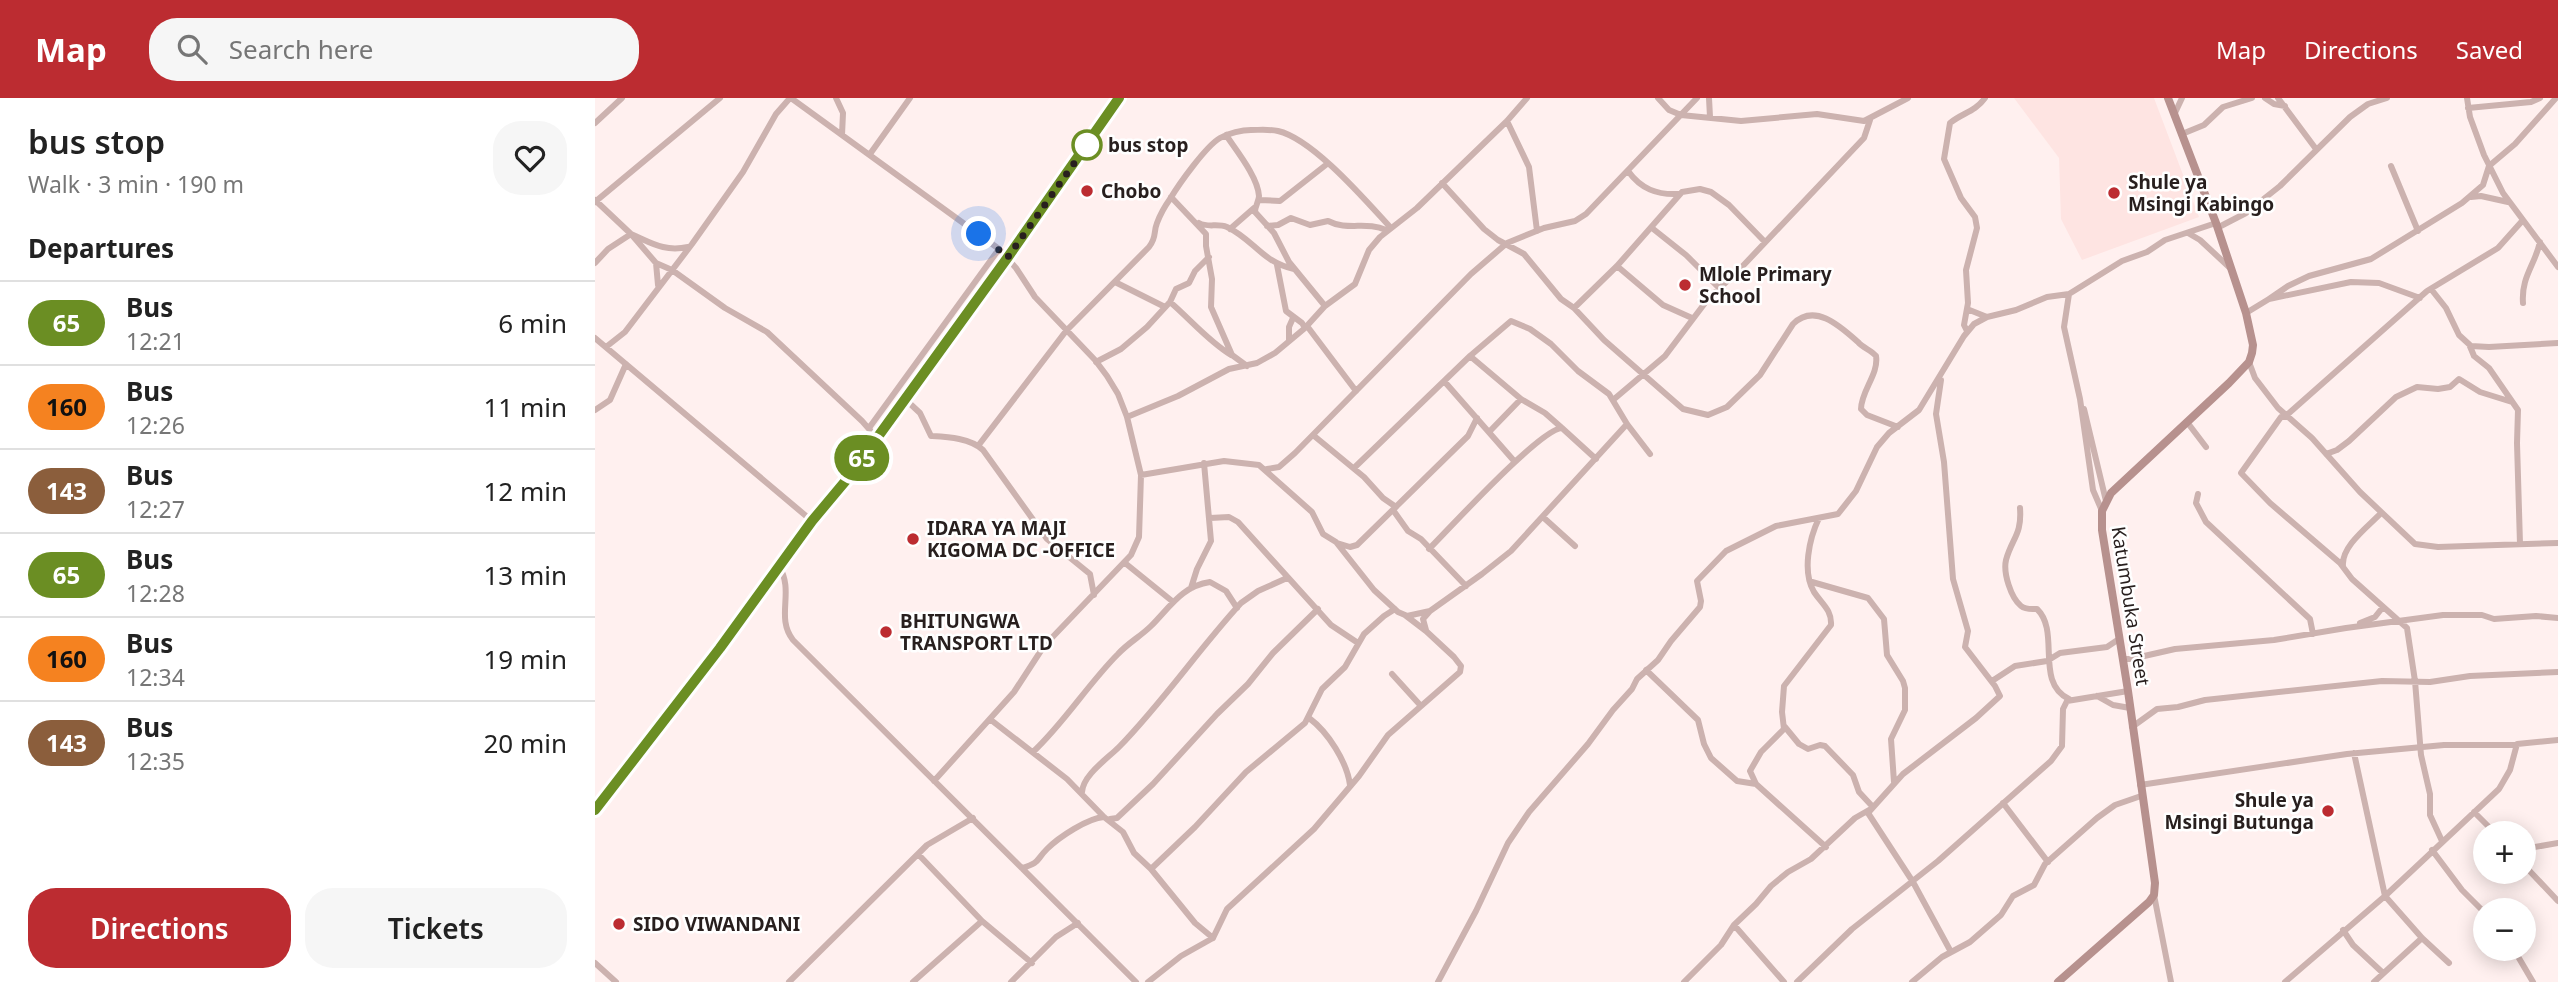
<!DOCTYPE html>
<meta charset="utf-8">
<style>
body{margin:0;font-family:"Noto Sans",sans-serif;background:#f6f6f6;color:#222;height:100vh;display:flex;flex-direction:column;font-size:26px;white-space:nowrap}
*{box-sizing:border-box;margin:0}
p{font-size:23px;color:#767676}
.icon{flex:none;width:38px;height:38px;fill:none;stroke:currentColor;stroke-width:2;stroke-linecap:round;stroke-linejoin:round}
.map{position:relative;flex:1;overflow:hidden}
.details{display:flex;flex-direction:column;background:#fff;width:595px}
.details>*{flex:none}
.badge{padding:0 14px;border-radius:23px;font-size:24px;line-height:46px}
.buttons{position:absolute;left:1878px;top:723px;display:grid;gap:14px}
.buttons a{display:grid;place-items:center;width:63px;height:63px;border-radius:50%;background:#fff;box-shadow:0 4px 18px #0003;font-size:35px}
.you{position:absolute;width:35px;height:35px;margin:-18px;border:5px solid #fff;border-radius:50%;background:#1a73e8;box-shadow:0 0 0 10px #1a73e833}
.map>.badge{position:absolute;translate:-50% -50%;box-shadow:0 0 0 4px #fff}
h2{padding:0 28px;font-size:26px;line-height:63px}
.round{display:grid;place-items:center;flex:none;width:74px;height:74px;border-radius:28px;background:#f6f6f6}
.head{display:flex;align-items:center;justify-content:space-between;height:119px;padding:0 28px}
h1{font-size:33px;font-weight:600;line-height:52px}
.button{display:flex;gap:14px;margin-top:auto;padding:14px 28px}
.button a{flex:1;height:80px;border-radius:28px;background:#bc2c31;color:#fff;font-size:28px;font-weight:600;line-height:80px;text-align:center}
.button a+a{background:#f6f6f6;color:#222}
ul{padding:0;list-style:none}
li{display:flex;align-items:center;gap:21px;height:84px;padding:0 28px;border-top:2px solid #e0e0e0}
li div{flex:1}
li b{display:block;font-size:26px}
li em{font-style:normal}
li .badge{min-width:77px;font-weight:700;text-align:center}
header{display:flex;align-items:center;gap:42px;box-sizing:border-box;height:98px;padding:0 35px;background:#bc2c31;color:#fff}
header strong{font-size:33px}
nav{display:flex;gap:38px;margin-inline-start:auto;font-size:24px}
.search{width:490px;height:63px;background:#f6f6f6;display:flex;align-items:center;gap:18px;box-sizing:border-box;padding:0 24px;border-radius:28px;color:#767676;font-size:26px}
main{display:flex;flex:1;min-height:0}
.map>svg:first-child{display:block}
</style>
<header>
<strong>Map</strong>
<div class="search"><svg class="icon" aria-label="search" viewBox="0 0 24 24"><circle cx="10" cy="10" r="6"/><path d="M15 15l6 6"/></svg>Search here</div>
<nav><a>Map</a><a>Directions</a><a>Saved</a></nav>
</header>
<main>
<section class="details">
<div class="head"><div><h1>bus stop</h1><p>Walk · 3 min · 190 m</p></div><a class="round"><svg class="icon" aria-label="heart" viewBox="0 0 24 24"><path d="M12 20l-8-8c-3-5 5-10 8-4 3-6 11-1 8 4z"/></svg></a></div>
<h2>Departures</h2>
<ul>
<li><span class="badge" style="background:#6b8e23;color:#fff">65</span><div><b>Bus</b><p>12:21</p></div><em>6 min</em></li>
<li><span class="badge" style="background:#f58220;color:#111">160</span><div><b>Bus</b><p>12:26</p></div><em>11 min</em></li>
<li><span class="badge" style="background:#8b5e3c;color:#fff">143</span><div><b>Bus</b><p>12:27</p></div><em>12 min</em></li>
<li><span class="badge" style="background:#6b8e23;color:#fff">65</span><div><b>Bus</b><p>12:28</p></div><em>13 min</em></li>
<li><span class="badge" style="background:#f58220;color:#111">160</span><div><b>Bus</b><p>12:34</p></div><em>19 min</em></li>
<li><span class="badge" style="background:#8b5e3c;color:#fff">143</span><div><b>Bus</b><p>12:35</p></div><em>20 min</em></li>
</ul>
<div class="button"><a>Directions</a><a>Tickets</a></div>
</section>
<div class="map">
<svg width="1963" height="884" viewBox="0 0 1963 884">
<rect width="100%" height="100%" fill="#fff0ef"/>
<!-- built -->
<path fill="#fee4e2" d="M1419,0H1559L1604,119L1487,162L1466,121L1464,60Z"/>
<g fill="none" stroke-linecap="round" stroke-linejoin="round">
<!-- minor -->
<path stroke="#ccb2af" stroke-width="6" d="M196,0L404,151L421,170L440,199L500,262L512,278L523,296L532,319L546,377L544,439L536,457L449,548L419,594L339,683
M241,0L248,15L247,37
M1063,0L1074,12L1086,17L1146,23L1222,16L1269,23L1313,0
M1114,0L1115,19
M1670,0L1679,6L1690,8
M1683,0L1721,51
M1872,0L1875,19L1889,57L1908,95L1963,169
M1873,10L1936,4L1945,0
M1579,17L1587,0
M912,23L934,69L942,133
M0,25L27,0
M1587,36L1609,27L1628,9L1657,0
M631,37C641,52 663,79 664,98C664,103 660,108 660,114L679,135L694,164L730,208
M275,56L315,0
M1796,68L1823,133
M1033,73C1046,91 1062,97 1083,96
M847,85L889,131L903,142L929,156L966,201L979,210L1009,242L1088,311L1113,317L1132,309L1165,277L1198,226C1220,204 1246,229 1263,244C1268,250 1276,252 1281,258C1284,276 1266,293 1266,311L1272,317L1303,329
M576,99L611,136V148L617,181L616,209L637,257L652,268
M1876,99L1886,98L1913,104
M0,102L36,136L61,165L77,172L130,210L172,234L267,323L282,340
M664,102L685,103L732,66
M0,104L125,0
M604,125C613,130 622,125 632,129C658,141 668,165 699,171
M672,128L683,127L696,120L715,127L733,123C752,133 772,123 791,132
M1057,130L1091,157L1124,190
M1622,130L1651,115L1685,88L1755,19L1773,6L1792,0
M635,131L659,110
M1593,135L1605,142L1634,169
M0,165L13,151L36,136C57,145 69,154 93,149
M61,165L63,187
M682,167L691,213L707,225L710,230
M1022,168L1068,207L1097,220
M520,184L570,209
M1836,191L1851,210L1864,237L1876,248L1894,249L1963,245
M1474,196L1469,229L1485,301L1498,392L1507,413
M1674,201L1693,188L1714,178L1776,161L1867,105L1888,87L1894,68L1920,46L1961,0
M575,204C595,221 613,243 636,257
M1928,205C1926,179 1940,167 1945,144
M979,210L1022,168L1087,94L1105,91L1116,94L1134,107L1169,143
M1372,211L1392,219
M1651,215L1674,201L1756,184L1784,185L1825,200
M712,228L761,293
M1372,233L1369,227L1373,205L1371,172L1382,130L1380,119L1366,100L1349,61L1355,25C1367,15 1380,14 1390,0
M0,240L217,423
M694,243V229L698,220
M1874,246L1879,258L1894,270L1923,312L1922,345L1925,446
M11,249L30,234L97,146L148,74L181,16L195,0
M875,258L926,301L950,315L967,330
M501,264L526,251L552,229L575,204L581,191L594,185L600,173L614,159
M1654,264L1660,280L1683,310L1717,340L1765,394L1820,446L1843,449L1963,445
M1346,282L1341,316L1349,364L1358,481L1373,533L1370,549L1400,588L1405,598L1381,620L1308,676L1273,715L1318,784L1356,854
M849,283L920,364
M310,301L325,315L336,338C353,339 375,340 388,352L452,441L495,476L499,497
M1018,302L1070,258L1113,201L1144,172L1269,40L1275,22
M1489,311L1511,403
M0,312L15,302L31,266
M532,319L583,298L634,271L662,265L680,255L710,230L730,208L760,186L774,152L785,139L822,110L912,23L932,0
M1592,324L1611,349
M274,330L404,151
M895,333L926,301
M718,337L769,379L788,400L801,409
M383,348L471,233L554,149C562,139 558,135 562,125C565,117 570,108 575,101C584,86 611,48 625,40C634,35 647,32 656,32C665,32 674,31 683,33C718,41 771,103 795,129
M1731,356L1742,352L1754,343L1801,299L1822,289L1843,291L1855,289L1864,281L1885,294L1917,304
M759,370L875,258L916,223L935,231L956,246L983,273L1014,296L1032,326L1055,356
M672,371L684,369L700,355L876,176L912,145L949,130L980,123L991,116L1102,0
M546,377L629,363L664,367L717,414L728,436L741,444L779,492L803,514L810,517L831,533L859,559L866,568L865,574L793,637L764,678L719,731L632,811L618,840L586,858L553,884
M1603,396L1601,405L1611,424L1715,521L1718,536
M1425,410C1427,437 1417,440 1411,462C1408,475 1416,500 1426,508C1431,512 1436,511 1442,511C1466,534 1439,584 1474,601
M798,412L813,433L826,441L871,488
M615,420L634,419L643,424L736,527L763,545
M949,420L980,448
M1224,420C1214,441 1207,474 1219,494C1227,506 1237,512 1236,527L1189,588L1187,614L1189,631L1166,654L1155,673L1161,686L1231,749
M742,445L755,449L762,447L873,338L882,320
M834,451C855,430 945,331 967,330L1001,361
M530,465L577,503
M184,468C200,494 180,519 198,542L541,884
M1748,468C1746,448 1774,428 1786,415
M1217,484L1273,500L1289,521L1292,557L1308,583L1310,590V612L1296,641L1299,684
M596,490L602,471L616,443L609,365
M812,518L835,513
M1765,525L1780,519L1788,509
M831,532L828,521L835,513L887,476L916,453L1032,326
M1527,561H1536L1580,551L1679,542L1751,530L1848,517H1887L1899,521L1941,518L1963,520
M1051,572L1103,622L1109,646L1116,660L1142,683L1161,686
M797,576L826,608
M1397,583L1420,568L1452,563L1465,555L1512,549L1524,541
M1502,598L1518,607L1535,610
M714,620C733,634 752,664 755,687
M396,622L472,681L509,719L528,734L539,755L556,771L600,825L618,840
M1190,629L1204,646L1213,651L1225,647L1230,648L1258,677L1264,694L1277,708
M1537,629L1562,611L1583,609L1610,602L1787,583L1835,584L1875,578L1963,574
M438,654C470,624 493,586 523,556C533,545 546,538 556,528C575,509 587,488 615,484L631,493L642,510
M1759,655L1790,798L1827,840L1854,865
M1545,687L1752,656L1849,647H1921
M487,694C488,677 512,661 524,649C568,604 603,552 646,505L663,493L692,480
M1408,705L1453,764
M1879,714L1900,735
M515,721L522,720L558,686L622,616L653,586L678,555L723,511
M1847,743L1835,717V696L1826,657L1820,583L1812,530L1757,481L1745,465L1675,405L1646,375L1686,319H1693V316L1832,193L1903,150L1928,122
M1928,751L1963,745
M1837,752L1867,792L1890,815
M323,756L387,823L437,865
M1928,766L1963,803
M427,770C446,764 440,763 452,751C464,739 493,720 509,719
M556,771L600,729L651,674L710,625L727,591L750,569L769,536L789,518L800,511
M1559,797L1576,884
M1139,827L1189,884
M1748,832L1758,847L1788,875
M1918,850L1938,884
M0,865L21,884
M194,884L332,747L378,720
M318,884L387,823
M416,884L461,839L483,825
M843,884L881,813L913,745L934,714L993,646L1018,612L1037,591L1042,581L1063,562L1076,543L1105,509L1106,503L1102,483L1131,453L1181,428L1243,416L1261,393L1282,349L1294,335L1324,312L1369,238L1379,226L1392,219L1421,212L1452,199L1474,196L1527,163L1552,154L1570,142L1621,125
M1089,884L1126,847L1139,827L1161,806L1176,788L1193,774L1216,761L1260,720L1274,712
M1202,884L1257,831L1343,763L1456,663L1467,648L1468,611L1472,603L1533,593
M1317,884L1347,859L1375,844L1406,817L1418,798L1439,787L1450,766L1502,720L1520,707L1546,698
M1690,884L1790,798L1904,691L1915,672L1922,646L1963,642
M1779,884L1827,840"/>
<!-- secondary -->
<path stroke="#b7918e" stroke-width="8" d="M1463,884L1554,804L1559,797L1560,785L1533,593L1507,432V413L1516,395L1634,285L1654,264L1657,255L1658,247L1651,215L1621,125L1573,0"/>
<!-- primary -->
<path stroke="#a87a76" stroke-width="10" d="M0,712L125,550L217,423L253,380L413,159L524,0"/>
</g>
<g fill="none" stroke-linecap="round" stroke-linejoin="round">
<!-- line casing -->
<g stroke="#fff" stroke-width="16">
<path id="line" d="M0,712L125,550L217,423L253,380L413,159L524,0"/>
</g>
<!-- line -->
<use href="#line" stroke="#6b8e23" stroke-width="10"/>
<!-- walk -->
<path stroke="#281f1e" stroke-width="7" stroke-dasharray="0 12.6" d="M384,136L413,159L492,47"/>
</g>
<!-- markers -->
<circle fill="#fff" stroke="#6b8e23" stroke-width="3.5" cx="492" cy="47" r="14"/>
<g fill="#bc2c31" stroke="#fff" stroke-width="2.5">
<circle cx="492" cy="93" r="7"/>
<circle cx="1519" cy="95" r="7"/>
<circle cx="1090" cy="187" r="7"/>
<circle cx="318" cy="441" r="7"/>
<circle cx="291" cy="534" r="7"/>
<circle cx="1733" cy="713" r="7"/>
<circle cx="24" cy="826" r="7"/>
</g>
<g text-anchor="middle" stroke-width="5" stroke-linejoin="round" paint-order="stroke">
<!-- stop labels -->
<g font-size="19" font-weight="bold" fill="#281f1e" stroke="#fff" text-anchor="start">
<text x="513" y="54">bus stop</text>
</g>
<!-- poi labels -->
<g font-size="19" font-weight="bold" fill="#281f1e" stroke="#fff" text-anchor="start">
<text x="1533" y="91">Shule ya<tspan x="1533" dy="22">Msingi Kabingo</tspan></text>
<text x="506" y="100">Chobo</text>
<text x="1104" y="183">Mlole Primary<tspan x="1104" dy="22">School</tspan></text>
<text x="332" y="437">IDARA YA MAJI<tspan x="332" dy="22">KIGOMA DC -OFFICE</tspan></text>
<text x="305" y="530">BHITUNGWA<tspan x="305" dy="22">TRANSPORT LTD</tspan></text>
<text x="1719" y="709" text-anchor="end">Shule ya<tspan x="1719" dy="22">Msingi Butunga</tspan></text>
<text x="38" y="833">SIDO VIWANDANI</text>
</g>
<!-- street labels -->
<g font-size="19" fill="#281f1e" stroke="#fff">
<text transform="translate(1536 508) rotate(81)" y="7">Katumbuka Street</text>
</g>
</g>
</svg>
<div class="buttons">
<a>+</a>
<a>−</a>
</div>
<div class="you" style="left:384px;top:136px"></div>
<b class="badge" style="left:267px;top:360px;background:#6b8e23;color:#fff">65</b>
</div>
</main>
